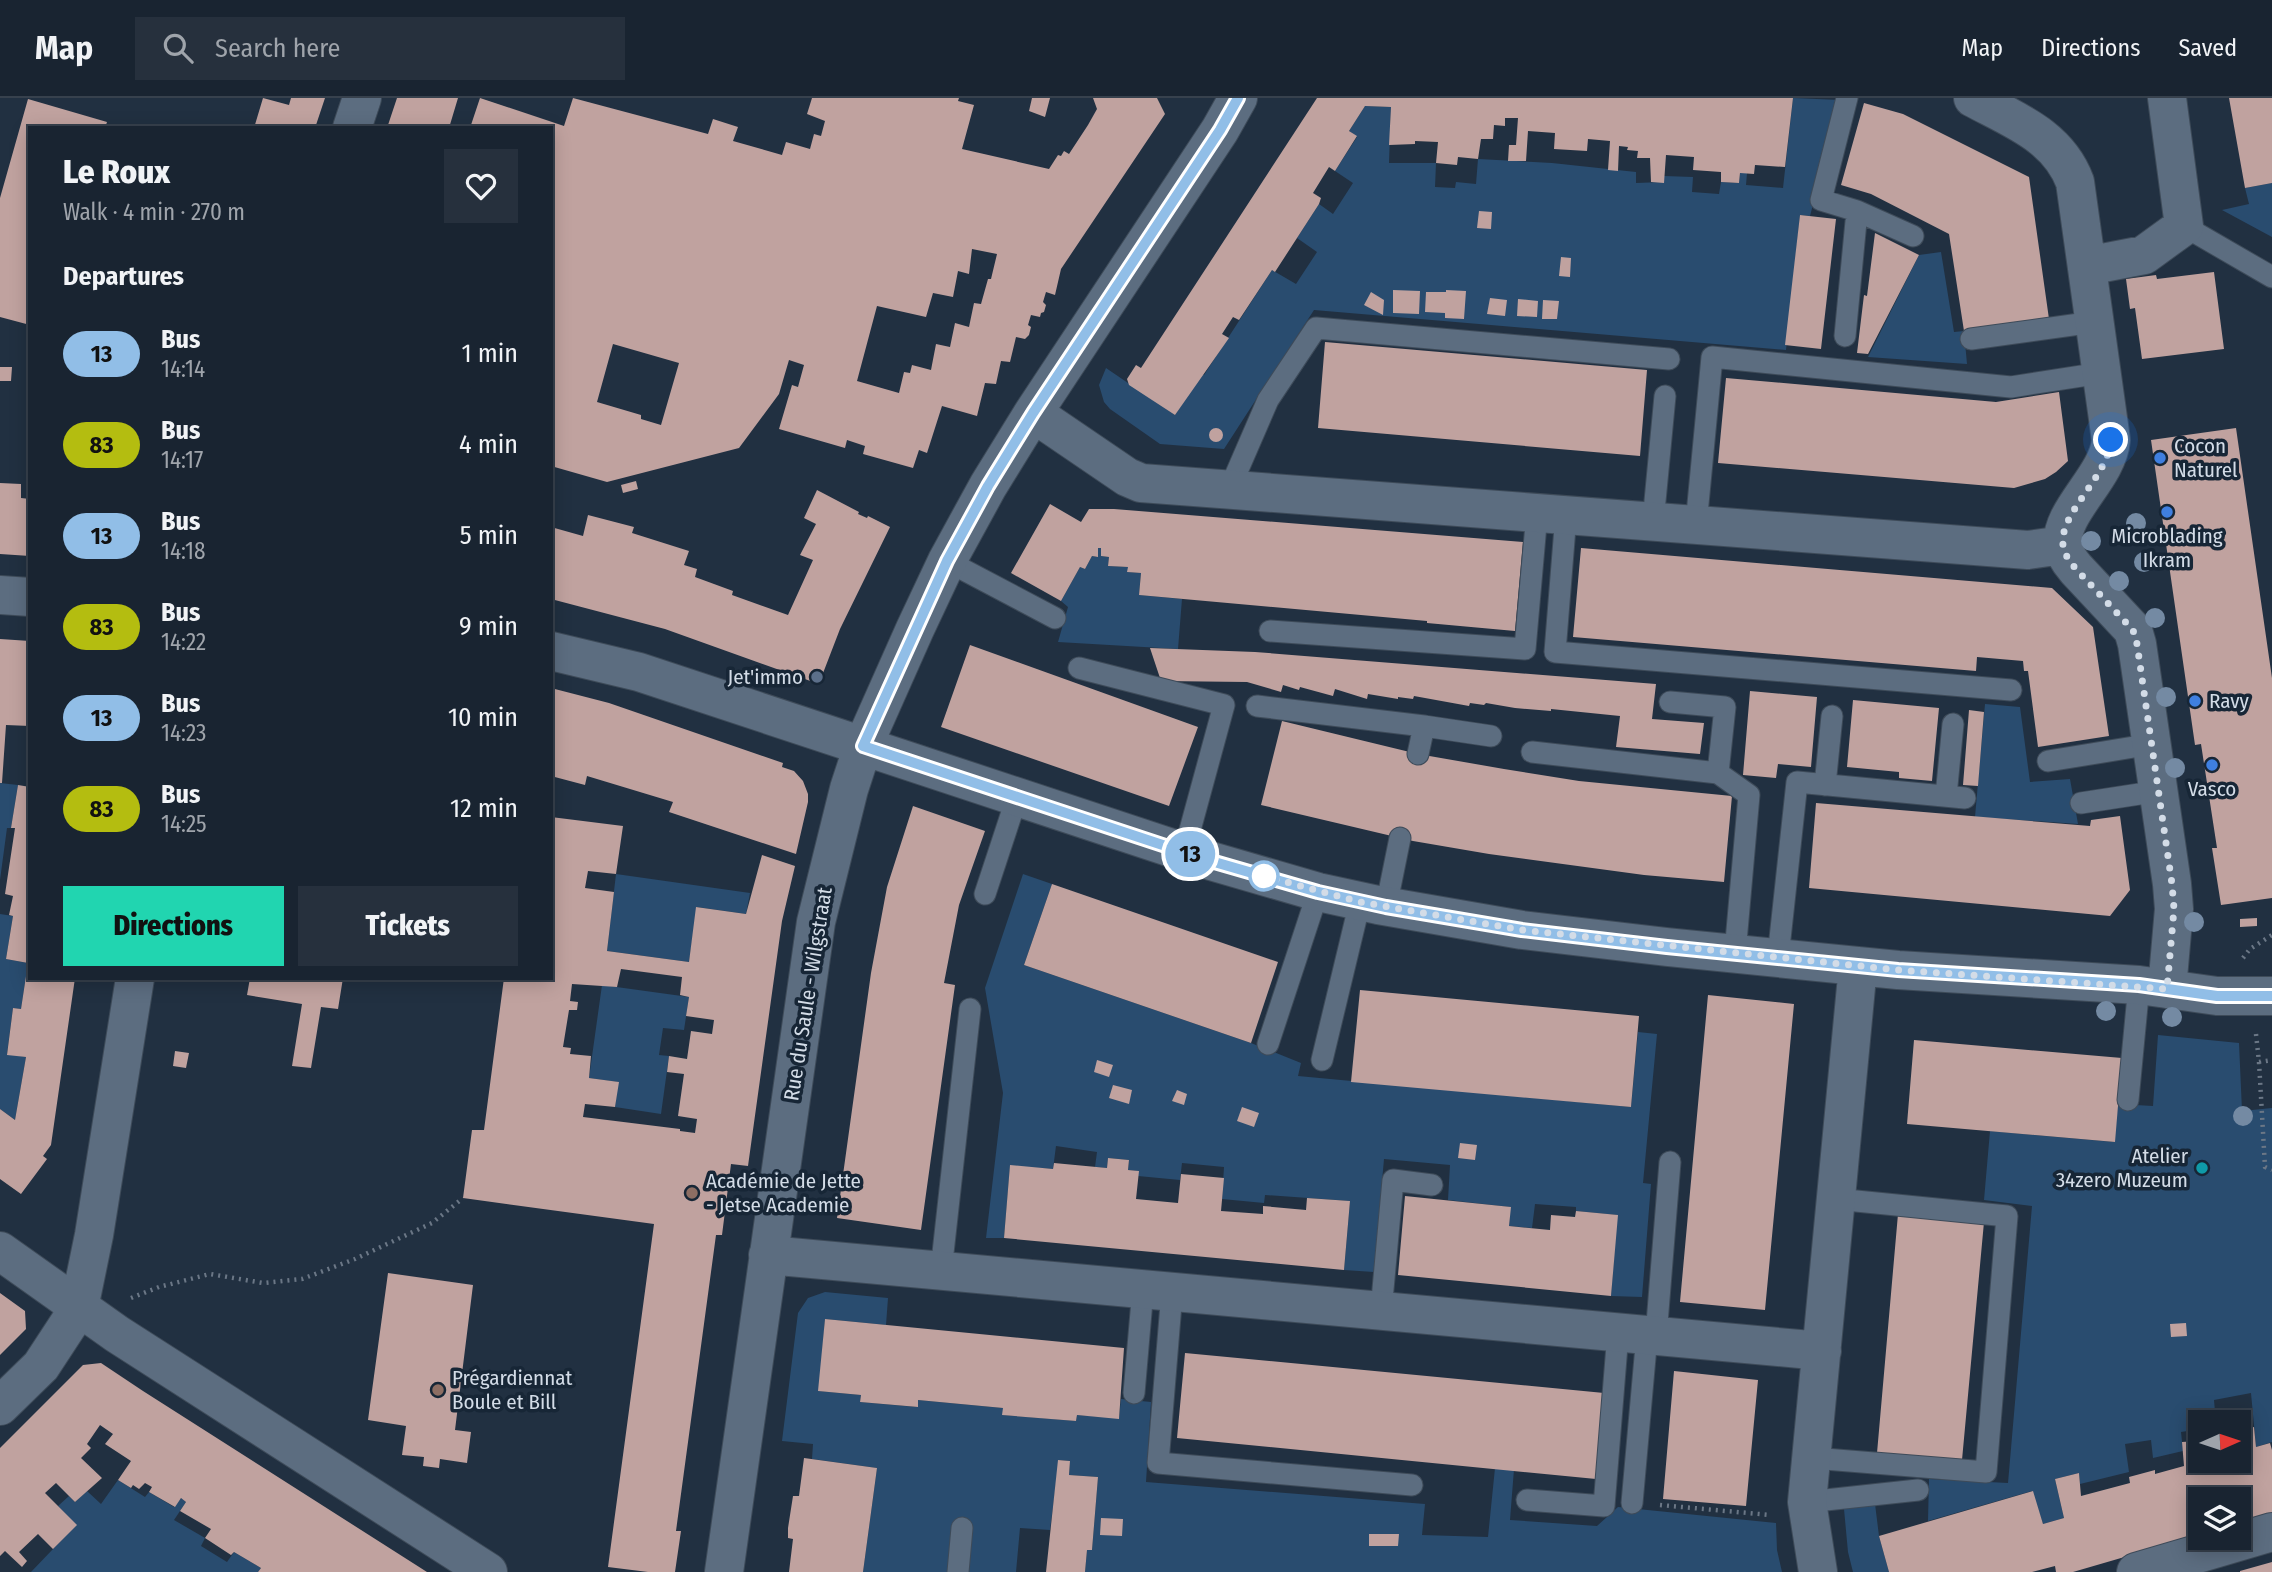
<!DOCTYPE html>
<meta charset="utf-8">
<style>
body{margin:0;font-family:"Fira Sans Condensed",sans-serif;background:#26303d;color:#f1f3f6;height:100vh;display:flex;flex-direction:column;font-size:26px;white-space:nowrap}
*{box-sizing:border-box;margin:0}
p{font-size:23px;color:#9fa4ab}
.icon{flex:none;width:38px;height:38px;fill:none;stroke:currentColor;stroke-width:2;stroke-linecap:round;stroke-linejoin:round}
.map{position:relative;flex:1;overflow:hidden}
.sheet{position:absolute;left:28px;top:28px;width:525px;height:854px;display:flex;flex-direction:column;background:#192431;border-radius:0px;box-shadow:0 4px 18px #0003,0 0 0 2px #37414d}
.sheet>*{flex:none}
.badge{padding:0 14px;border-radius:23px;font-size:24px;line-height:46px}
.needle{width:46px;rotate:87deg}
.tools{position:absolute;left:2188px;top:1312px;display:grid;gap:14px}
.tools a{display:grid;place-items:center;width:63px;height:63px;border-radius:0px;background:#192431;box-shadow:0 4px 18px #0003,0 0 0 2px #37414d;font-size:35px}
.you{position:absolute;width:35px;height:35px;margin:-18px;border:5px solid #fff;border-radius:50%;background:#1a73e8;box-shadow:0 0 0 10px #1a73e833}
.map>.badge{position:absolute;translate:-50% -50%;box-shadow:0 0 0 4px #fff}
h2{padding:0 35px;font-size:26px;line-height:63px}
.round{display:grid;place-items:center;flex:none;width:74px;height:74px;border-radius:0px;background:#26303d}
.overview{display:flex;align-items:center;justify-content:space-between;height:119px;padding:0 35px}
h1{font-size:33px;font-weight:800;line-height:52px}
.button{display:flex;gap:14px;margin-top:auto;padding:14px 35px}
.button a{flex:1;height:80px;border-radius:0px;background:#21d5b0;color:#111;font-size:28px;font-weight:800;line-height:80px;text-align:center}
.button a+a{background:#26303d;color:#f1f3f6}
ul{padding:0;list-style:none}
li{display:flex;align-items:center;gap:21px;height:91px;padding:0 35px}
li div{flex:1}
li b{display:block;font-size:26px}
li em{font-style:normal}
li .badge{min-width:77px;font-weight:700;text-align:center}
header{display:flex;align-items:center;gap:42px;box-sizing:border-box;height:98px;padding:0 35px;background:#192431;border-bottom:2px solid #37414d}
header strong{font-size:33px}
nav{display:flex;gap:38px;margin-inline-start:auto;font-size:24px}
.search{width:490px;height:63px;background:#26303d;display:flex;align-items:center;gap:18px;box-sizing:border-box;padding:0 24px;border-radius:0px;color:#9fa4ab;font-size:26px}
.map>svg:first-child{display:block}
</style>
<header>
<strong>Map</strong>
<div class="search"><svg class="icon" aria-label="search" viewBox="0 0 24 24"><circle cx="10" cy="10" r="6"/><path d="M15 15l6 6"/></svg>Search here</div>
<nav><a>Map</a><a>Directions</a><a>Saved</a></nav>
</header>
<div class="map">
<svg width="2272" height="1474" viewBox="0 0 2272 1474">
<rect width="100%" height="100%" fill="#213041"/>
<!-- green -->
<path fill="#294c6f" d="M1793,0L1840,2L1810,118L1800,117L1786,252L1314,212L1224,351L1160,346L1110,311L1104,304L1099,287L1106,270L1175,317L1202,276L1204,277L1272,172L1296,186L1317,154L1297,140L1319,106L1333,116L1353,85L1335,73L1357,39L1349,33L1365,8L1391,9L1389,65H1436L1435,89L1455,90L1456,84L1476,86L1478,61L1552,65L1636,74V85L1663,84L1664,78L1693,79L1692,94L1719,96L1721,84L1739,85L1740,75H1747L1746,87L1783,90Z
M2272,85V139L2222,112L2249,106L2245,90Z
M1941,154L1954,234L1964,233L1967,266L1868,259L1919,157Z
M1098,450H1101V458L1109,459L1108,468L1128,469V474L1141,475L1139,497L1182,501L1178,551L1058,544L1068,509L1061,503L1080,469L1085,471L1092,458L1097,459Z
M1985,606L2020,609L2030,684L2070,681L2078,726L1975,719Z
M0,685L18,687L11,730H7L0,782Z
M616,776L750,795L746,816L697,809L689,864L607,853Z
M1023,776L1052,786L1024,867L1251,945L1301,965L1298,978L1631,1009L1638,934L1657,936L1643,1085L1651,1086L1642,1199L1611,1198L1617,1117L1576,1113V1109L1535,1106L1532,1130L1509,1128L1510,1109L1448,1102L1450,1067L1384,1061L1374,1174L1344,1172L1350,1103L1265,1097L1264,1105L1222,1101L1224,1069L1182,1065L1180,1082L1138,1078V1073L1128,1072L1129,1062L1108,1060L1107,1070L1095,1069L1097,1054L1056,1048L1053,1071L1010,1068L1004,1140H986L1003,995L985,890Z
M0,816L13,818L6,861L28,865L21,911L13,910L7,956L26,959L15,1022L0,1011Z
M602,887L689,899L684,932L663,930L659,957L669,958L661,1016L615,1009L618,984L589,980Z
M2158,937L2239,945L2242,1013L2272,1010V1344L2256,1349L2251,1295L2214,1302L2216,1325H2200V1331L2181,1334L2183,1353L2153,1360L2151,1342L2125,1346L2129,1374L2080,1386L2079,1375L2055,1381L2064,1420L2043,1426L2032,1393L1928,1423L1929,1381L2008,1385L2032,1108L1984,1102L1990,1033L2114,1044L2118,1006L2153,1008Z
M825,1194L888,1200L886,1227L825,1221L819,1293L861,1297L860,1304L917,1309L918,1302L1003,1310V1317L1076,1323L1077,1317L1119,1320L1121,1301L1151,1304L1146,1384L1425,1406L1422,1437L1488,1439L1495,1370L1514,1371L1510,1422L1597,1428L1618,1409L1776,1425L1777,1452L1782,1474H1085L1087,1452H1092L1098,1379L1069,1377L1070,1363L1059,1362L1050,1432L1020,1430L1016,1474H863L877,1370L812,1361L813,1346L782,1343L798,1215L808,1200Z
M118,1382L145,1399L149,1394L174,1409L181,1400L186,1404L174,1422L205,1440L201,1448L227,1464L234,1454L261,1470L258,1474H31L76,1427L58,1408L69,1398L75,1404L87,1393L101,1406Z
M1875,1406L1879,1438L1889,1474H1853L1848,1454L1844,1411Z"/>
<!-- building -->
<path fill="#c0a29f" fill-rule="evenodd" d="M263,0L289,7L291,0H325L315,30H254Z
M397,0H458L449,30H387Z
M480,0L564,28L573,0L708,36L713,21L738,29L733,43L782,57L786,44L810,51L814,36L821,38L825,23L807,16L812,0H959L958,3L974,7L962,51L1049,71L1058,57L1061,58L1064,53L1069,56L1088,27L1097,11L1093,0H1157L1165,16L1061,171L1055,197L1046,194L1043,204L1046,207L1044,214L1041,215L1040,219L1031,217L1028,227L1031,229L1029,237L1025,241L1016,239L1010,264L1001,263L996,286L985,285L977,318L942,308L927,355L919,352L913,370L863,356L865,348L847,342L845,350L779,331L792,287L798,289L804,267L789,262L779,296L739,350L607,384L551,368V30H470ZM972,151L997,156L991,181H988L981,206L974,205L969,229L955,225L950,249L936,246L931,272L912,267L910,275L904,274L899,295L857,283L877,208L926,219L933,195L953,199L958,173L969,176ZM613,246L679,265L661,327L641,321V317L597,304Z
M1032,0H1050L1045,19L1029,13Z
M1317,0H1793L1785,69L1755,67L1754,76L1740,75L1739,85L1721,84V74L1693,72L1694,59L1666,57L1664,85L1651,84L1650,60H1637L1638,53L1627,52L1628,49L1619,48L1618,73L1608,72L1610,43L1588,41L1587,53L1554,51L1555,35L1528,33L1526,63H1508L1509,47H1516L1518,20H1505V28L1494,27L1493,41H1481L1478,61L1458,59L1457,67L1436,65L1438,44L1415,43V46L1389,47L1391,9L1365,8L1349,33L1357,38L1335,73L1329,69L1313,95L1321,100L1319,106L1275,174L1272,172L1239,222L1233,219L1222,236L1229,240L1175,317L1129,287L1127,281L1136,267L1141,270Z
M2229,0H2272V85L2245,90Z
M28,1L107,24L105,30H30V227L0,219V100Z
M1864,5L1903,16L2029,79L2049,221L1964,233L1949,136L1871,96L1841,87Z
M1479,113L1492,114L1491,131L1477,130Z
M1800,117L1836,121L1821,251L1785,247Z
M1875,135L1919,157L1868,256L1857,255L1864,197L1867,198Z
M1561,159L1571,160L1570,179L1559,178Z
M2214,174L2224,251L2142,261L2135,210L2130,211L2126,181L2156,177L2157,181Z
M1393,192L1420,193L1419,216L1393,215Z
M1446,192L1466,193L1464,221L1445,220V215L1425,214L1426,194H1446Z
M1371,194L1384,202L1383,217L1364,207Z
M1490,200L1507,202L1505,218L1487,216Z
M1518,201L1538,203L1537,219L1517,218Z
M1543,202L1559,203L1557,221H1542Z
M1325,244L1647,272L1640,358L1318,330Z
M0,269H12L11,283H0Z
M1726,280L1996,304L2059,294L2068,363L2056,374L2045,381L2014,390L1718,365Z
M2236,330L2272,580V800L2221,807L2212,750H2217L2201,646L2195,647L2151,342Z
M1209 337a7 7 0 1 1 14 0a7 7 0 1 1-14 0Z
M636,383L638,391L623,395L621,387Z
M0,385L21,386V400L30,401V458L0,456Z
M817,392L859,414L858,416L867,420L868,418L890,429L840,531L820,583L816,585L665,531L551,501V429L583,438L588,417L634,429L632,435L689,453L684,467L697,471L695,479L733,493L732,497L788,517L813,462L800,457L816,426L804,420Z
M1050,406L1081,424L1089,411H1114L1523,444L1515,533L1427,525V523L1139,497L1141,475L1127,474L1128,469L1108,468L1109,459L1101,458V450H1098V459L1092,458L1085,471L1080,469L1061,503L1011,475Z
M1581,450L2052,490L2093,529L2109,638L2038,649L2028,573H2024L2023,563L1977,559L1976,573L1573,539Z
M0,541L30,543V628L6,627L2,685H0Z
M970,547L1198,629L1169,708L941,629Z
M1150,550L1255,554L1656,586L1652,621L1704,625L1700,656L1616,649L1620,618L1551,611V613L1515,610L1486,605L1484,607L1470,605L1469,608L1414,598L1413,601L1398,599V601L1368,596L1367,601L1335,591L1333,598L1300,589L1299,592L1283,587L1281,594L1247,584L1161,583Z
M551,590L609,605L783,665L782,669L794,673L803,683L808,696V704L796,756L669,714L673,704L587,678L585,687L551,678Z
M1750,593L1817,599L1811,669L1778,666L1776,680L1743,677Z
M1853,602L1939,610L1932,683L1899,680V674L1847,669Z
M1969,612L1984,614L1978,688L1963,687Z
M1282,623L1418,656L1504,671L1579,683L1732,698L1724,784L1644,777L1489,756L1413,743L1261,707Z
M18,687L30,689V880H75L51,1047L43,1058L47,1061L21,1096L0,1081V1011L15,1022L26,959L7,957L13,910L21,911L28,865L6,861L13,818L9,817L13,798L5,796L15,730H11Z
M1816,705L2090,728L2091,722L2120,718L2130,792L2110,818L1809,790Z
M913,708L985,733L959,807L944,885L955,887L921,1132L837,1120L871,875L887,789Z
M551,719L623,728L616,776L588,773L585,790L614,794L607,853L689,864L696,809L746,816L762,757L795,768L782,823L748,1068L731,1066L722,1137H716L676,1433H681L675,1474H648L608,1469L654,1126L463,1100L472,1032H484L504,880H551ZM621,871L682,879L680,897L689,899L686,918L714,922L712,936L691,933L687,961L669,958L667,974L684,976L678,1018L697,1021L695,1035L680,1033V1031L583,1019L585,1006L615,1009L619,984L589,980L591,958L570,956L571,950L563,949L569,912H577L578,904L570,903L572,886L617,889Z
M1052,786L1278,864L1251,945L1024,867Z
M2257,820V828L2240,829V821Z
M250,880H343L338,911L321,909L311,970L292,968L302,906L247,897Z
M1360,892L1639,918L1631,1009L1351,984Z
M1708,897L1794,906L1765,1212L1680,1204Z
M1914,942L2122,960L2115,1044L1907,1026Z
M175,953L189,955L186,970L173,968Z
M1097,962L1113,967L1109,979L1094,974Z
M1113,987L1132,992L1129,1006L1109,1000Z
M1177,992L1187,996L1184,1007L1172,1003Z
M1242,1009L1259,1015L1254,1029L1237,1023Z
M1460,1045L1477,1047L1475,1062L1458,1060Z
M1108,1060L1129,1062L1128,1072L1139,1073L1136,1101L1178,1105L1181,1076L1224,1080L1221,1113L1263,1116V1108L1306,1112L1307,1100L1350,1103L1344,1172L1004,1140L1010,1067L1053,1071L1054,1065L1107,1070Z
M1405,1098L1511,1109L1509,1128L1550,1132L1551,1117L1575,1119L1576,1113L1618,1117L1611,1198L1398,1177Z
M1898,1116L1984,1124L1962,1362L1877,1355Z
M388,1175L473,1187L455,1332L471,1334L467,1365L440,1361L439,1370L423,1368L424,1359L402,1357L406,1328L368,1322Z
M0,1195L25,1213L26,1231L0,1257Z
M825,1221L1124,1250L1119,1321L1077,1317L1076,1323L1002,1317L1003,1310L918,1302V1309L860,1304L861,1297L818,1293Z
M2186,1225L2187,1238L2171,1239L2170,1226Z
M1185,1255L1604,1295L1596,1381L1177,1340Z
M101,1265L143,1293L427,1474H258L261,1470L234,1454L231,1457L205,1440L211,1431L180,1413L186,1404L181,1400L175,1409L149,1394L152,1389L145,1385L139,1391L133,1387L131,1390L118,1382L131,1363L105,1346L113,1336L100,1327L87,1346L91,1350L81,1360L102,1380L75,1404L56,1385L45,1395L77,1427L53,1451L38,1436L19,1454L27,1463L22,1469L5,1453L0,1458V1350L83,1267Z
M1674,1273L1758,1282L1746,1408L1663,1401Z
M2254,1329L2256,1349L2270,1345L2272,1352V1416L2238,1426V1402H2200V1437L2073,1474H2056L2055,1468L2032,1474H1889L1879,1438L2033,1393L2043,1426L2064,1420L2055,1381L2079,1375L2081,1398L2130,1385L2129,1379L2155,1372V1376L2184,1368L2182,1344L2197,1343L2199,1364L2238,1363V1333Z
M804,1360L877,1370L863,1474H789L793,1441L788,1440V1430L793,1398H799Z
M1058,1362L1070,1363L1069,1377L1098,1379L1092,1452H1087L1085,1474H1046Z
M1101,1420L1123,1421L1122,1438L1100,1437Z
M1369,1436H1399L1398,1448H1369Z
M2272,1464V1474H2240V1473Z"/>
<g fill="none" stroke-linecap="round" stroke-linejoin="round">
<!-- service casing -->
<g stroke="#3e4b59" stroke-width="23">
<path id="service" d="M1857,113L1913,138
M2184,128L2272,179
M1845,238L1857,113L1821,102L1847,0
M1971,241L2094,224
M1229,392L1268,302L1316,230L1669,261
M1566,417L1555,554L2011,592
M1653,424L1665,298
M1696,427L1712,259L2011,289L2101,275
M947,463L1055,520
M1270,533L1525,551L1537,415
M1079,570L1224,607L1184,754
M1670,604L1725,609L1718,675
M1257,608L1424,628
M1532,654L1718,675L1749,697L1735,855
M1418,656L1424,628L1491,638
M2048,663L2152,646
M1825,687L1832,618
M1946,698L1953,626
M2081,705L2159,693
M985,796L1017,699
M1386,809L1400,740
M1778,859L1797,684L1965,700
M1268,946L1318,794
M1322,962L1360,804
M2128,1002L2139,887
M941,1173L970,911
M1172,1194L1158,1365L1412,1387
M1381,1213L1393,1082L1432,1087
M1656,1238L1670,1064
M1134,1295L1143,1191
M1812,1360L1986,1374L2007,1118L1836,1101
M1527,1402L1604,1408L1618,1235
M1807,1404L1918,1392
M1632,1405L1647,1237
M958,1474L962,1430"/>
</g>
<!-- minor casing -->
<g stroke="#3e4b59" stroke-width="40">
<path id="minor" d="M1973,0C2014,22 2058,38 2075,84L2111,342C2108,379 2059,414 2063,447C2064,456 2070,464 2076,471L2133,532L2137,546L2172,786L2174,811L2167,891
M352,30L362,0
M2087,168L2144,157L2184,128L2167,0
M1033,315L1127,379L1141,385L2028,452L2063,447
M0,497L30,499
M551,553L639,574L1211,763L1318,794L1378,807L1522,832L1667,849L1898,872L2139,887L2217,898H2272
M0,1153L117,1236L488,1474
M768,1157L1822,1253
M0,1308L41,1268L79,1210L94,1137L135,880
M724,1474L816,824L849,691L863,648L915,531L947,463L988,388L1033,315L1220,32L1238,0
M1818,1474L1807,1404L1858,868
M2136,1474L2272,1434"/>
</g>
<!-- path -->
<path stroke="#6b7786" stroke-width="4.5" stroke-dasharray="2 5" stroke-linecap="butt" d="M2243,860L2250,851L2272,837
M2256,936L2259,964L2272,962
M2259,964L2265,1069L2272,1072
M131,1200L159,1189L210,1176L263,1185L302,1181L355,1161L432,1125L463,1100
M1660,1407L1770,1417"/>
<!-- service -->
<use href="#service" stroke="#5c6d80" stroke-width="21"/>
<!-- minor -->
<use href="#minor" stroke="#5c6d80" stroke-width="38"/>
</g>
<!-- trees -->
<g fill="#748aa3">
<circle cx="2136" cy="425" r="10"/>
<circle cx="2091" cy="443" r="10"/>
<circle cx="2144" cy="464" r="10"/>
<circle cx="2119" cy="483" r="10"/>
<circle cx="2155" cy="520" r="10"/>
<circle cx="2166" cy="599" r="10"/>
<circle cx="2175" cy="670" r="10"/>
<circle cx="2194" cy="824" r="10"/>
<circle cx="2106" cy="913" r="10"/>
<circle cx="2172" cy="919" r="10"/>
<circle cx="2243" cy="1018" r="10"/>
</g>
<g fill="none" stroke-linecap="round" stroke-linejoin="round">
<!-- line casing -->
<g stroke="#fff" stroke-width="16">
<path id="line" d="M1238,0L1220,32L1033,315L988,388L947,463L863,648L1211,763L1318,794L1386,809L1522,832L1667,849L1898,872L2139,887L2217,898H2272"/>
</g>
<!-- line -->
<use href="#line" stroke="#91bee7" stroke-width="10"/>
<!-- walk -->
<path stroke="#d3dce7" stroke-width="7" stroke-dasharray="0 12.6" d="M1264,778L1360,804L1522,832L1898,872L2167,891L2174,811L2172,786L2137,546L2133,532L2076,471C2070,464 2064,456 2063,447C2059,415 2108,379 2111,342"/>
</g>
<!-- markers -->
<g fill="#3f7fe0" stroke="#172636" stroke-width="2.5">
<circle cx="2160" cy="360" r="7"/>
<circle cx="2167" cy="414" r="7"/>
<circle cx="2195" cy="603" r="7"/>
<circle cx="2212" cy="667" r="7"/>
</g>
<circle fill="#5c6f8a" stroke="#172636" stroke-width="2.5" cx="817" cy="579" r="7"/>
<circle fill="#fff" stroke="#91bee7" stroke-width="3.5" cx="1264" cy="778" r="14"/>
<circle fill="#0f9aa8" stroke="#172636" stroke-width="2.5" cx="2202" cy="1070" r="7"/>
<g fill="#8d6e63" stroke="#172636" stroke-width="2.5">
<circle cx="692" cy="1095" r="7"/>
<circle cx="438" cy="1292" r="7"/>
</g>
<g text-anchor="middle" stroke-width="7" stroke-linejoin="round" paint-order="stroke">
<!-- poi labels -->
<g font-size="21" fill="#d3dce7" stroke="#172636" text-anchor="start">
<text x="2174" y="355">Cocon<tspan x="2174" dy="24">Naturel</tspan></text>
<text x="2167" y="445" text-anchor="middle">Microblading<tspan x="2167" dy="24">Ikram</tspan></text>
<text x="803" y="586" text-anchor="end">Jet'immo</text>
<text x="2209" y="610">Ravy</text>
<text x="2212" y="698" text-anchor="middle">Vasco</text>
<text x="2188" y="1065" text-anchor="end">Atelier<tspan x="2188" dy="24">34zero Muzeum</tspan></text>
<text x="706" y="1090">Académie de Jette<tspan x="706" dy="24">- Jetse Academie</tspan></text>
<text x="452" y="1287">Prégardiennat<tspan x="452" dy="24">Boule et Bill</tspan></text>
</g>
<!-- street labels -->
<g font-size="21" fill="#d3dce7" stroke="#172636">
<text transform="translate(808 896) rotate(-81)" y="7">Rue du Saule - Wilgstraat</text>
</g>
</g>
</svg>
<div class="tools">
<a><svg class="needle" viewBox="-14 -14 28 28"><path d="M0-13l5 13h-10z" fill="#e53935"/><path d="M0 13l5-13h-10z" fill="#9fa4ab"/></svg></a>
<a><svg class="icon" aria-label="layers" viewBox="0 0 24 24"><path d="M12 4l9 5-9 5-9-5zM3 14l9 5 9-5"/></svg></a>
</div>
<div class="you" style="left:2111px;top:342px"></div>
<b class="badge" style="left:1190px;top:756px;background:#91bee7;color:#111">13</b>
<section class="sheet">
<div class="overview"><div><h1>Le Roux</h1><p>Walk · 4 min · 270 m</p></div><a class="round"><svg class="icon" aria-label="heart" viewBox="0 0 24 24"><path d="M12 20l-8-8c-3-5 5-10 8-4 3-6 11-1 8 4z"/></svg></a></div>
<h2>Departures</h2>
<ul>
<li><span class="badge" style="background:#91bee7;color:#111">13</span><div><b>Bus</b><p>14:14</p></div><em>1 min</em></li>
<li><span class="badge" style="background:#b4bd10;color:#111">83</span><div><b>Bus</b><p>14:17</p></div><em>4 min</em></li>
<li><span class="badge" style="background:#91bee7;color:#111">13</span><div><b>Bus</b><p>14:18</p></div><em>5 min</em></li>
<li><span class="badge" style="background:#b4bd10;color:#111">83</span><div><b>Bus</b><p>14:22</p></div><em>9 min</em></li>
<li><span class="badge" style="background:#91bee7;color:#111">13</span><div><b>Bus</b><p>14:23</p></div><em>10 min</em></li>
<li><span class="badge" style="background:#b4bd10;color:#111">83</span><div><b>Bus</b><p>14:25</p></div><em>12 min</em></li>
</ul>
<div class="button"><a>Directions</a><a>Tickets</a></div>
</section>
</div>
